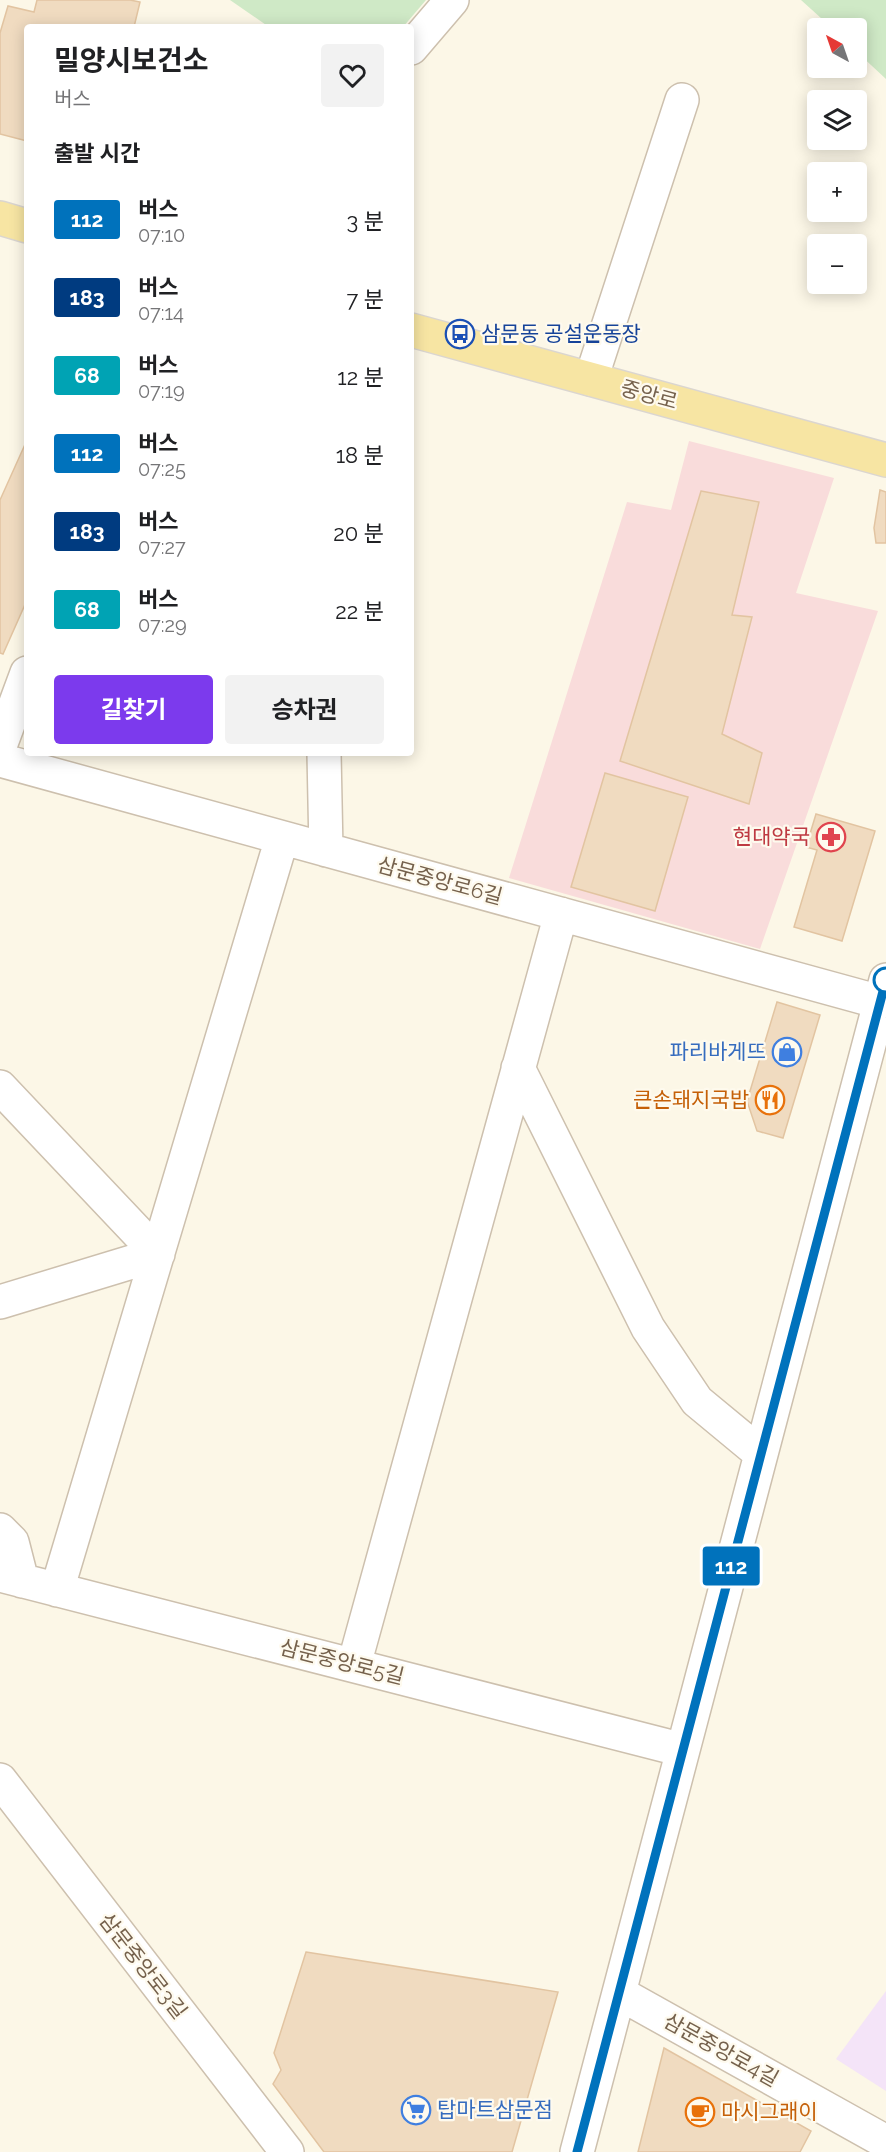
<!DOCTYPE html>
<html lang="ko">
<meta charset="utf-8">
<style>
body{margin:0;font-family:Raleway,"Noto Sans KR",sans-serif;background:#f2f2f2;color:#202124;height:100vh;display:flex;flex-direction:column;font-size:22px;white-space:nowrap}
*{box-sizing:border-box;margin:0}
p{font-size:20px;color:#757577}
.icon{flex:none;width:33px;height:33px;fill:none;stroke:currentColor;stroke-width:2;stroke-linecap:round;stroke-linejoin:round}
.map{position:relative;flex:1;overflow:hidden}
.side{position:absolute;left:24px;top:24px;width:390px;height:732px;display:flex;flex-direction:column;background:#fff;border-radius:6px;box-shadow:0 3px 15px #0003}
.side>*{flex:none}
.badge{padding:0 12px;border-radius:4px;font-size:21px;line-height:39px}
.needle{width:39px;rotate:320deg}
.fabs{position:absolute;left:807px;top:18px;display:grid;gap:12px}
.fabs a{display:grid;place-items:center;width:60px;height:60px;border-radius:6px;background:#fff;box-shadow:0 3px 15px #0003;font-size:30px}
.map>.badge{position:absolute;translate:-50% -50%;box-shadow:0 0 0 3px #fff}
h2{padding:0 30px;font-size:22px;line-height:54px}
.round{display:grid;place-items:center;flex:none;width:63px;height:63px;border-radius:6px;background:#f2f2f2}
.overview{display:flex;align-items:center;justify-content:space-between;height:102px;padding:0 30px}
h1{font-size:28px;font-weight:700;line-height:45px}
.button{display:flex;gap:12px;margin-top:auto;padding:12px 30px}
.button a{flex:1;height:69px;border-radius:6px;background:#7c3aed;color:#fff;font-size:24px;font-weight:700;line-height:69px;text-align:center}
.button a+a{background:#f2f2f2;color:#202124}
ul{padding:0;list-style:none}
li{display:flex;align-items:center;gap:18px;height:78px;padding:0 30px}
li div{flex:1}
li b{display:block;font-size:22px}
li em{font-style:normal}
li .badge{min-width:66px;font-weight:700;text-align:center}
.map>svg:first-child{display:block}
</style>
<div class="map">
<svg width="886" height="2152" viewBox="0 0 886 2152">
<rect width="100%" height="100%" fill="#fcf7e7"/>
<!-- education -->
<path fill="#f4e4f8" d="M886,1991V2091L836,2059Z"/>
<!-- medical -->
<path fill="#f9dcdb" d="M689,441L834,478L796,593L878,611L760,949L509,878L627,502L671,510Z"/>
<!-- green -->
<path fill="#cfe9c6" d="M230,0H426L403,27H269Z
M801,0H886V79L857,52L856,28H832Z"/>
<!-- building -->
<path fill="#f0dbc0" stroke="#e2c4a1" stroke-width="1.5" d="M37,0H130L140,2L134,27H27V141L0,134V33L8,6L34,12Z
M27,440V600L3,654L0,653V500Z
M880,490L886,492V543H876L874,528Z
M701,491L759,502L732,615L752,617L722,734L762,753L749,804L620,761Z
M605,773L688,797L655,911L571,887Z
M816,814L875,831L842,941L794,927L817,850L806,847Z
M777,1002L820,1015L783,1138L757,1131L747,1101Z
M306,1952L558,1992L512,2152H324L273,2084L281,2070L274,2053Z
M664,2048L811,2131L800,2152H638Z"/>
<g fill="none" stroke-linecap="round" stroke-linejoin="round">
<!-- minor casing -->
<g stroke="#cdc0ae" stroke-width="36">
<path id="minor" d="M411,48L452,0
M591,379L682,100
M0,746L27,673
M324,753L326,850
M0,760L880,1002
M518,1068L648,1328L697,1401L761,1454
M0,1087L158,1254L0,1302
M0,1530L12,1542L22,1581
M0,1575L683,1750
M57,1590L282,838
M354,1665L561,914
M0,1780L287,2152
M619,1993L886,2142
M577,2152L886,980"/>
</g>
<!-- major casing -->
<g stroke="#dbd6d0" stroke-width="36">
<path id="major" d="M0,218L27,226
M411,330L886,460"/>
</g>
<!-- minor -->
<use href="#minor" stroke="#fff" stroke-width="33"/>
<!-- major -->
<use href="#major" stroke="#f7e5a3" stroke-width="33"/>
</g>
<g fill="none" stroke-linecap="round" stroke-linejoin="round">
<!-- line casing -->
<g stroke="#fff" stroke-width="14">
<path id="line" d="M577,2152L886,980"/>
</g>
<!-- line -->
<use href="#line" stroke="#0072bc" stroke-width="9"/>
</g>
<!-- icons -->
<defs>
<g id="bus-ring" transform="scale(1.5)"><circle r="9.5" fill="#fefaee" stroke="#1a4fb4" stroke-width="1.5"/><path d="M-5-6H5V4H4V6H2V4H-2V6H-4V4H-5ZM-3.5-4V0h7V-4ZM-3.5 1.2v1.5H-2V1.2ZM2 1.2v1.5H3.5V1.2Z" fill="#1a4fb4"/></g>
<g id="pharmacy-ring" transform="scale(1.5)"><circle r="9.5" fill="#fefaee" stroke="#e0444e" stroke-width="1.5"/><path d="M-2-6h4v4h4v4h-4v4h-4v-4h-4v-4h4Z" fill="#e0444e"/></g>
<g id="shop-ring" transform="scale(1.5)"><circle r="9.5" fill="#fefaee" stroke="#3f7fe0" stroke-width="1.5"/><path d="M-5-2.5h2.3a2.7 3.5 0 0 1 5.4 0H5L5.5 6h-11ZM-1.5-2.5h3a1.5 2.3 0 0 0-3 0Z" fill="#3f7fe0"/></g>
<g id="restaurant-ring" transform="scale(1.5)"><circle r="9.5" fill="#fefaee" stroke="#e8710a" stroke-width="1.5"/><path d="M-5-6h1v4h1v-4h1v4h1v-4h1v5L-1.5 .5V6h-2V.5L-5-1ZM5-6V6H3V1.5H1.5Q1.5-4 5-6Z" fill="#e8710a"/></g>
<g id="supermarket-ring" transform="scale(1.5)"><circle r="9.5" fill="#fefaee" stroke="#3f7fe0" stroke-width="1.5"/><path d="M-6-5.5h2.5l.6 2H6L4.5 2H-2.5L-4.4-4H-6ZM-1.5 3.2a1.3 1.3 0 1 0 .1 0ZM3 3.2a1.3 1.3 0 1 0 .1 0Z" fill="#3f7fe0"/></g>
<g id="cafe-ring" transform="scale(1.5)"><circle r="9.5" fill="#fefaee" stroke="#e8710a" stroke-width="1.5"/><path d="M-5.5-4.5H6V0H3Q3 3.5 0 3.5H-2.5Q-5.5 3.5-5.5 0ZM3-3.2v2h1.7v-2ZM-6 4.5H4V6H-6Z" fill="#e8710a"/></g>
</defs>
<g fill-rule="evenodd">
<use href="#bus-ring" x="460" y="334"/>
<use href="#pharmacy-ring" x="831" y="837"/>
<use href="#shop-ring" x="787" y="1052"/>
<use href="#restaurant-ring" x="770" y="1100"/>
<use href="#supermarket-ring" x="416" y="2110"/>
<use href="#cafe-ring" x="700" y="2112"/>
</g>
<!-- markers -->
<circle fill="#fff" stroke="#0072bc" stroke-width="3" cx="886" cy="980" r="12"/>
<g text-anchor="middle" stroke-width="4.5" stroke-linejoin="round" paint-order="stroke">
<!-- transit labels -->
<g font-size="21" fill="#164399" stroke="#fefaee" text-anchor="start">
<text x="481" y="341">삼문동 공설운동장</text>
</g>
<!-- street labels -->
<g font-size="21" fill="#75614c" stroke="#fefaee">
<text transform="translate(649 395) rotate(15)" y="7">중앙로</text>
<text transform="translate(440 881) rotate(15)" y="7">삼문중앙로6길</text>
<text transform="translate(342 1662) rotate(14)" y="7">삼문중앙로5길</text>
<text transform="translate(143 1966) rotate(52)" y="7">삼문중앙로3길</text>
<text transform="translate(721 2050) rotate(29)" y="7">삼문중앙로4길</text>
</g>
<!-- health labels -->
<g font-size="21" fill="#be3a42" stroke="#fefaee" text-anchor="end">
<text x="810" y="844">현대약국</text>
</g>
<!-- shop labels -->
<g font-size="21" fill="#366cbe" stroke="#fefaee" text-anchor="end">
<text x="766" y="1059">파리바게뜨</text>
<text x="437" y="2117" text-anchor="start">탑마트삼문점</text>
</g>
<!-- food labels -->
<g font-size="21" fill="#c56008" stroke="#fefaee" text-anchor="end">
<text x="749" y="1107">큰손돼지국밥</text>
<text x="721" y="2119" text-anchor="start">마시그래이</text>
</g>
</g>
</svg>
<div class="fabs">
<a><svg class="needle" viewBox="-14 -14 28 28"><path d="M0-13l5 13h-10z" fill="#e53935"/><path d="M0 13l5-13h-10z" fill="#757577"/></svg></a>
<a><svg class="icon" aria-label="layers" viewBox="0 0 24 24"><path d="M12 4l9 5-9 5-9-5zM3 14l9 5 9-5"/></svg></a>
<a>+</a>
<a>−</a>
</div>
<b class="badge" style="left:731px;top:1566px;background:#0072bc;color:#fff">112</b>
<section class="side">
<div class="overview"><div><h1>밀양시보건소</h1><p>버스</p></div><a class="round"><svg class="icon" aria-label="heart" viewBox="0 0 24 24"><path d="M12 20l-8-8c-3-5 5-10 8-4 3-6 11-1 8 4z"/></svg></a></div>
<h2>출발 시간</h2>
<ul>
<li><span class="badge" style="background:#0072bc;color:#fff">112</span><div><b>버스</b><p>07:10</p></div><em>3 분</em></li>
<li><span class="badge" style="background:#003b80;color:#fff">183</span><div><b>버스</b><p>07:14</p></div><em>7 분</em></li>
<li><span class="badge" style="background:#00a3b4;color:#fff">68</span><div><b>버스</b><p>07:19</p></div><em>12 분</em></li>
<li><span class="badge" style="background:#0072bc;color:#fff">112</span><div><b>버스</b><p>07:25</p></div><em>18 분</em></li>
<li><span class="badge" style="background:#003b80;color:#fff">183</span><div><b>버스</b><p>07:27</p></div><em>20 분</em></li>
<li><span class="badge" style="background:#00a3b4;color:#fff">68</span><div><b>버스</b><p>07:29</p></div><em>22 분</em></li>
</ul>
<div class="button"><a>길찾기</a><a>승차권</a></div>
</section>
</div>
